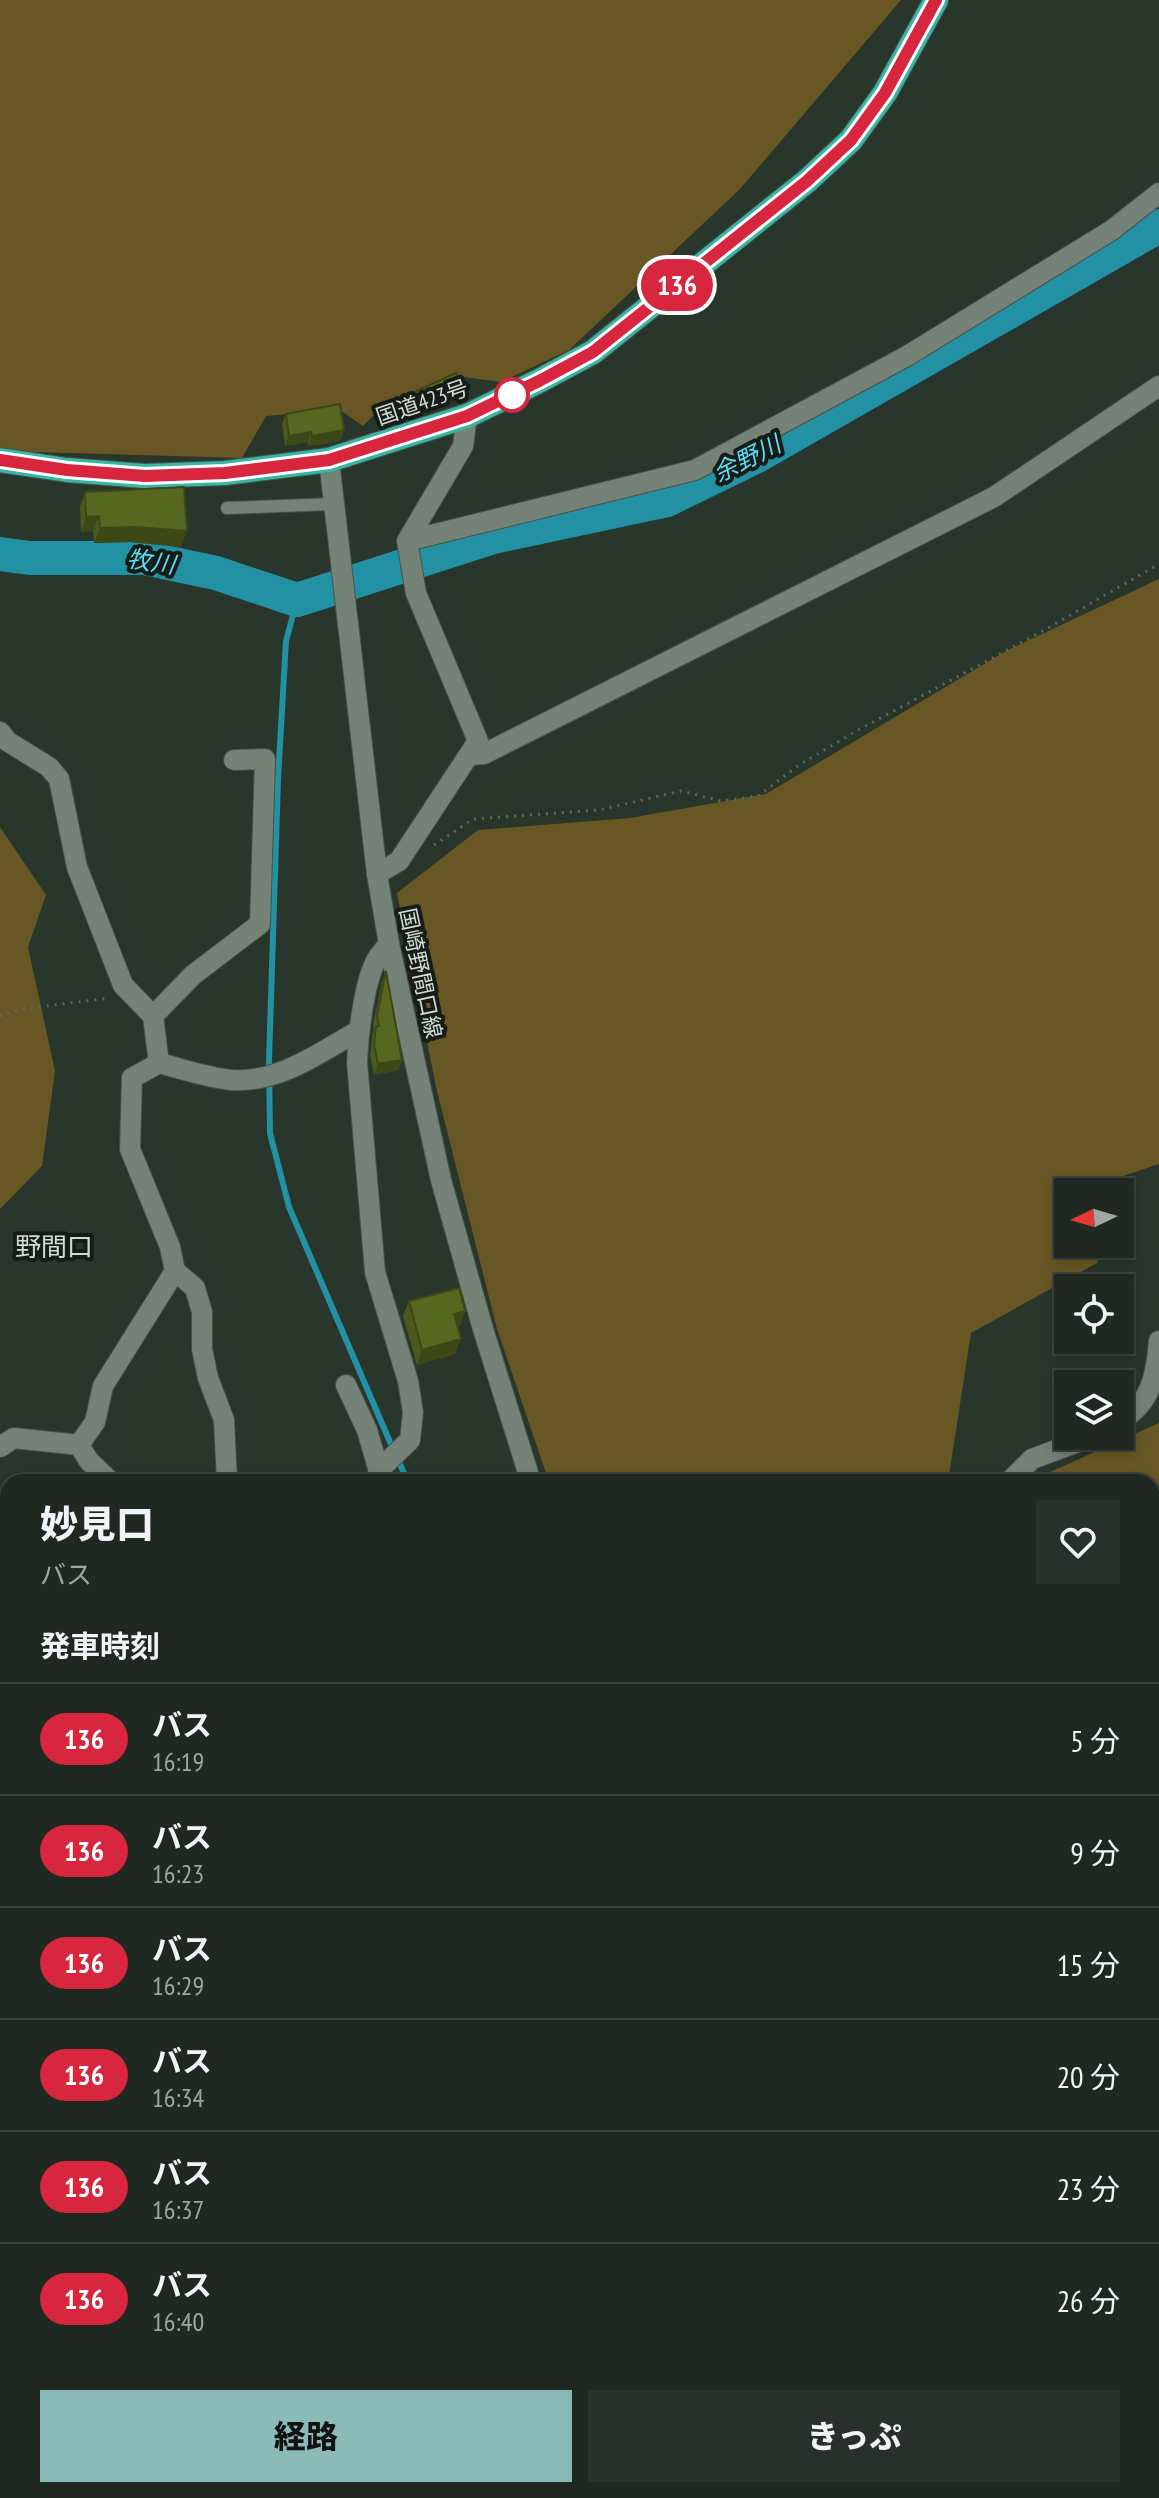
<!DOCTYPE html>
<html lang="ja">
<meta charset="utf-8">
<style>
body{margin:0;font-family:"PT Sans Narrow","Noto Sans JP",sans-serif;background:#27302a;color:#f1f3f6;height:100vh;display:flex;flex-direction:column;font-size:30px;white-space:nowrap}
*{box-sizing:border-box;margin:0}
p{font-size:26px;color:#a1a6a5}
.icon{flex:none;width:44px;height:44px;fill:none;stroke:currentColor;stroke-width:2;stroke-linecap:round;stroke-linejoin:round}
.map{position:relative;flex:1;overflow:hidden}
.side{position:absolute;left:0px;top:1474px;width:1160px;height:1024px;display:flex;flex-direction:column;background:#1f2821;border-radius:24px 24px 0 0;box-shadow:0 4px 12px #0003,0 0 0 2px #3c443f}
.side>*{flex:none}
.badge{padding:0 16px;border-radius:26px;font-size:28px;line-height:52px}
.needle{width:52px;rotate:265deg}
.controls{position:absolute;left:1054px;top:1178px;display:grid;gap:16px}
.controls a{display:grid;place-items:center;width:80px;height:80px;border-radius:0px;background:#1f2821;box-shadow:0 4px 12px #0003,0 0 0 2px #3c443f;font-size:40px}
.map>.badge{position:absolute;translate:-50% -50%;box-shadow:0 0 0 4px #fff}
h2{padding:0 40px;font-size:30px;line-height:72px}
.round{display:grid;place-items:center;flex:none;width:84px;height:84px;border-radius:0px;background:#27302a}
.headline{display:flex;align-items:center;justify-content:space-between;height:136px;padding:0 40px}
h1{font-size:38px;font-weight:800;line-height:60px}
.button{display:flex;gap:16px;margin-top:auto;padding:16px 40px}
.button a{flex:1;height:92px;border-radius:0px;background:#8bbbb9;color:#111;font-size:32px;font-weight:800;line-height:92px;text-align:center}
.button a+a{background:#27302a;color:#f1f3f6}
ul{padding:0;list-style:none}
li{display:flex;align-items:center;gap:24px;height:112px;padding:0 40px;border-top:2px solid #3c443f}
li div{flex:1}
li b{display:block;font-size:30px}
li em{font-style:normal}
li .badge{min-width:88px;font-weight:700;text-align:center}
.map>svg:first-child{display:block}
</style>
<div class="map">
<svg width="1159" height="2498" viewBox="0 0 1159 2498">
<rect width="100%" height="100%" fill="#29362c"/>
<!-- forest -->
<path fill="#685724" d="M0,0H901L740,189L569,350L501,382L457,376L386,403L363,426L340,410L266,416L242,458L0,451Z
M1159,579V1164L1123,1176L1118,1192H1068V1244H1102L1097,1263L971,1333L948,1482H549L497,1329L436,1087L397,893L478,830L630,818L766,794L1006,651Z
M0,827L46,895L28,947L55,1071L42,1166L0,1209Z
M1159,1423V2498H955L950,2490H1152V1482H1028Z
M0,2055L8,2065V2490H300L297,2498H0Z"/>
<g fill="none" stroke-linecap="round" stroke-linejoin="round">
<!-- stream -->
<path stroke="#2191a3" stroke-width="6" d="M297,600L286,641L278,779L269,1061L270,1133L289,1207L393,1449
M398,1460L408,1482
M729,2498L731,2490"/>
<!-- river -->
<path stroke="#2191a3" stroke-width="34" d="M0,554L30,558H145L216,573L297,600L493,537L667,500L757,456L1159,226"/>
<!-- lane casing -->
<g stroke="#47524a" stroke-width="14">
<path id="lane" d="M227,508L333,504"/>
</g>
<!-- street casing -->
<g stroke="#47524a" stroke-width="22">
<path id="street" d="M407,541L695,470L907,356L1112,230L1159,193
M0,732L7,741L49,767L59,779L77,867L123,985L153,1016L159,1063
M469,755L484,754L994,497L1159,386
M377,874L399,861L478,741L416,593L407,541L463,446L467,416
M153,1016L193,975L260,924L265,759L234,760
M346,1385L367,1430L381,1478
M1120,1421C1152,1402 1156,1375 1159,1341
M79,1445L89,1461L111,1482
M0,1447L14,1438L79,1445L95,1422L103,1386L175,1271
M378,1471L410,1440L413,1412L408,1381L375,1272L357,1062C358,1036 364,981 377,959C380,954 385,949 389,944
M227,1482L224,1420L208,1378L202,1349V1312L195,1288L175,1271L170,1247L130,1149L132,1078L159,1063C182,1069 208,1078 232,1080C279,1083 319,1053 358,1031
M1009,1482L1032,1459L1094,1436
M0,1527L8,1534
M0,1587L8,1573
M0,1654H8
M0,1752L8,1750
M0,2069L8,2073
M592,2498L595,2490"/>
</g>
<!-- secondary casing -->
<g stroke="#47524a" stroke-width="22">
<path id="secondary" d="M329,460L377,874L389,944L441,1180L483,1329L531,1482
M753,2498L754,2490"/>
</g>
<!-- highway casing -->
<g stroke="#47524a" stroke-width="26">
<path id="highway" d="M0,460L67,470L145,476L225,473L329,460L467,416L539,381L593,352L807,181L851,140L885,93L936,0"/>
</g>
<!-- path -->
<path stroke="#5d6960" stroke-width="3" stroke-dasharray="2 6" stroke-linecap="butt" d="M434,845L473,819L599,810L681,791L721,801L758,796L799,765L858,730L1041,632L1159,564
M0,1016L23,1009L110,998
M798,2490L811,2498"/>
<!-- lane -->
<use href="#lane" stroke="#748277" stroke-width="12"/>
<!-- street -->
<use href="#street" stroke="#748277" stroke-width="20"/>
<!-- secondary -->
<use href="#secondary" stroke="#748277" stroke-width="20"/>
<!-- highway -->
<use href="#highway" stroke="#36b7a5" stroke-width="24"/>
</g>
<!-- wall -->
<path fill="#4a591c" d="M458,397L393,424L388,412L392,402Z
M286,414L344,430L340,441L308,446V442L285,446L282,424Z
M85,492L181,547L130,542L94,543L93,531L81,532L80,507Z
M386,971L402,1060L398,1070L374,1075L370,1055L372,1037L374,1030L373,1025L382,982Z
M409,1301L460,1326L458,1327L455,1354L417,1365L403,1316Z"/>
<!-- shaded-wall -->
<path fill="#3c4816" d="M462,387L458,397L393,424L397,414Z
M344,430L340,441L308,446L312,436Z
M311,432L308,442L285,446L289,436Z
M99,516L93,531L81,532L86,517Z
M136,527L187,531L181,547L130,542L94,543L100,528Z
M402,1060L398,1070L374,1075L378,1064Z
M465,1311L460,1326L449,1329L454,1314Z
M461,1339L455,1354L417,1365L422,1350Z"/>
<!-- building -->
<path fill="#566720" stroke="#3c4816" stroke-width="2" d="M456,373L462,387L397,414L392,402Z
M340,404L344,430L312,436L311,432L289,436L286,414Z
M184,487L187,531L136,527L100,528L99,516L86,517L85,492Z
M386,971L402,1060L378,1064L374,1045L376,1027L379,1026L377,1015Z
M459,1288L465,1311L454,1314L461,1339L422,1350L409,1301Z
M504,1475L506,1482H483Z"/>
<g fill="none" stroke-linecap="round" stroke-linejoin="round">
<!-- line casing -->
<g stroke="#fff" stroke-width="18">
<path id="line" d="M0,460L67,470L145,476L225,473L329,460L467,416L539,381L593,352L807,181L851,140L885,93L936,0"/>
</g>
<!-- line -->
<use href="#line" stroke="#d7263d" stroke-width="12"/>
</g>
<!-- markers -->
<circle fill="#fff" stroke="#d7263d" stroke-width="4" cx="512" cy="395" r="16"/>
<g text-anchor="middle" stroke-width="8" stroke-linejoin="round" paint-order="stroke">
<!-- street labels -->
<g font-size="22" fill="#d3dbd5" stroke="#161c17">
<text transform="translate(422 402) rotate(-19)" y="8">国道423号</text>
<text transform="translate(421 973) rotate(78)" y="8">国崎野間口線</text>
</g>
<!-- water labels -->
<g font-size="24" font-style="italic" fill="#59e1fa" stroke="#161c17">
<text transform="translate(747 459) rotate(-27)" y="8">余野川</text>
<text transform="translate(151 562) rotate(8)" y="8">牧川</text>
</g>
<!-- quarter labels -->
<g font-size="26" fill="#d3dbd5" stroke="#161c17">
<text x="54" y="1256">野間口</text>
</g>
</g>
</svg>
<div class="controls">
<a><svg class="needle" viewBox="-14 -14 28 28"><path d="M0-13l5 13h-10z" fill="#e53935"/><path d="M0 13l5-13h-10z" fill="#a1a6a5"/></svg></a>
<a><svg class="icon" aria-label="locate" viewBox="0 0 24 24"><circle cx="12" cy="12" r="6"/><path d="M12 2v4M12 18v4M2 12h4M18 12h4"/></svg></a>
<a><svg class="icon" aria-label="layers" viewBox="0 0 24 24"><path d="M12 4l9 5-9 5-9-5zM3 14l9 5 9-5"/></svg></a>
</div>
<b class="badge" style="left:677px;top:285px;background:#d7263d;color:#fff">136</b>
<section class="side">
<div class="headline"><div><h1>妙見口</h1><p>バス</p></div><a class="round"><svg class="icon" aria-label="heart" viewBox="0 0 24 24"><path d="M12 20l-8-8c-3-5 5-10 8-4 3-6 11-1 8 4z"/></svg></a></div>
<h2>発車時刻</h2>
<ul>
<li><span class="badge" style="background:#d7263d;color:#fff">136</span><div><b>バス</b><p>16:19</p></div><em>5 分</em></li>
<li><span class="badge" style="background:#d7263d;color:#fff">136</span><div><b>バス</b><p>16:23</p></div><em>9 分</em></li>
<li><span class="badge" style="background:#d7263d;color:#fff">136</span><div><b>バス</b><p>16:29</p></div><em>15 分</em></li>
<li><span class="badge" style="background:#d7263d;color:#fff">136</span><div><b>バス</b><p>16:34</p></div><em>20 分</em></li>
<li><span class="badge" style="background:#d7263d;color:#fff">136</span><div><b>バス</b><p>16:37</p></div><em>23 分</em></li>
<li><span class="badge" style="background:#d7263d;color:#fff">136</span><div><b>バス</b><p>16:40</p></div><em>26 分</em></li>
</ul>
<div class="button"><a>経路</a><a>きっぷ</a></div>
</section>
</div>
